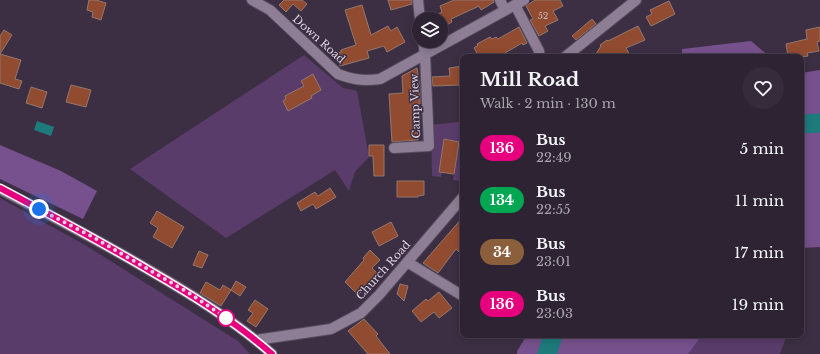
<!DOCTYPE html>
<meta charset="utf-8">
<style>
body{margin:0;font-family:"Libre Baskerville",serif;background:#352b3b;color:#f1f3f6;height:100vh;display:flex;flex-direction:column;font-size:15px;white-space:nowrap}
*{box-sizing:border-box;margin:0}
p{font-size:13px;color:#a7a4ac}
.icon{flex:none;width:22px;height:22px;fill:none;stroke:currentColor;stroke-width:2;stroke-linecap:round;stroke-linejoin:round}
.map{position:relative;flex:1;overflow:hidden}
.details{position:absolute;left:460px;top:54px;width:344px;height:284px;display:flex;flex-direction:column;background:#2d2333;border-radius:8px;box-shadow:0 2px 10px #0003,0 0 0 1px #48404e}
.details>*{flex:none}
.badge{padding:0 8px;border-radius:13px;font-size:14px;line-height:26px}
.tools{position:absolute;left:412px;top:12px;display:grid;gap:8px}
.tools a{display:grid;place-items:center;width:36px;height:36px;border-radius:50%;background:#2d2333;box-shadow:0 2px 10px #0003,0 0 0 1px #48404e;font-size:20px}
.you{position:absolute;width:20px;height:20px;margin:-10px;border:3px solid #fff;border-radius:50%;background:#1a73e8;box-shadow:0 0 0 6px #1a73e833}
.map>.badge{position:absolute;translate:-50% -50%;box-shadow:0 0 0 2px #fff}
.round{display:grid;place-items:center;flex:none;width:42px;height:42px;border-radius:21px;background:#352b3b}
.headline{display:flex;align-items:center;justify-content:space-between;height:68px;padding:0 20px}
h1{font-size:19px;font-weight:700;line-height:30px}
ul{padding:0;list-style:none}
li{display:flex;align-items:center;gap:12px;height:52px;padding:0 20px}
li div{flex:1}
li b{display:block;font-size:15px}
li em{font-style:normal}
li .badge{min-width:44px;font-weight:700;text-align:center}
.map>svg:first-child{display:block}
</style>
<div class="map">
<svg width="820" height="354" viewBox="0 0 820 354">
<rect width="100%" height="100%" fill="#3c2f44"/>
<!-- green -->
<path fill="#5a3c6b" d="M304,55L343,88L357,91L369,157L355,172L349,191L335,170L226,238L130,169Z
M459,122L463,125V181L453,180L459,142L445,139L439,171L442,172L441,177L432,176L431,125Z
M0,198L85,245L238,341L250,354H0Z
M695,335H787L780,354H681Z"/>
<!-- forest -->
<path fill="#77518d" d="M751,41L770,57H682V49Z
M820,70V247L801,248V73Z
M0,145L61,171L97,191L83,219L0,179Z
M527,335H702L688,354H517V351Z"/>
<!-- water -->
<path fill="#1d7b7c" d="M37,121L54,127L51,136L34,130Z"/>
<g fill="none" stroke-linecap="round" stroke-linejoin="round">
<!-- river -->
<path stroke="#1d7b7c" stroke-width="19" d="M801,124L820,123
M547,354L553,335"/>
</g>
<!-- building -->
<path fill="#914b30" stroke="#94776d" d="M89,0H96L106,3L101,20L92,17L93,12L87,10Z
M284,0H302L307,4L301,11L293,4L286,12L279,5Z
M388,0H412V4L391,10Z
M454,0H494V2L481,10L479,6L451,19L452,22L441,28V19H428L442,12L440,6Z
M535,0H560L563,6L553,11L558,20L545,26L548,31L539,36L530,20L533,19L526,6Z
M669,1L675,14L651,26L646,17L652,14L650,10Z
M362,5L371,35L388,26L391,31L397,27L405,42L387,52L384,46L367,51L369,58L340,66L336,54L341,52V50L356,45L345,10Z
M592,19L596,24L576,40L572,36Z
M638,26L645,40L626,48L631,57H594L601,46L600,45L607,40L608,41Z
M519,27L527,43L523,45L522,43L505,53L508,57H479L474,48L478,45L477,44L490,37L492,39L496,37L498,39Z
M820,27V41L817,42L819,51L807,53L808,56L801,57H800L799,54L788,56L786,44L807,39L806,30Z
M4,30L12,35L0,54L21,60L15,79L22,81L19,89L0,83V36Z
M463,66V81H459L460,85L433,86L432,77L450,76L449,68Z
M417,68L420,87V104H417L418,140L392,142L389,94L403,93L402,76Z
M313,74L321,90L311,96L312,98L288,111L283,101L286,99L285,96L304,86L301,81Z
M71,85L91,90L86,107L66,102Z
M31,87L47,92L42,108L26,103Z
M444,139L459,142L454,174L439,172Z
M369,145H384V176H374L373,156H369Z
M397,181H424V195L418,196V197H397Z
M330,188L336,197L316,209L313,204L301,211L297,203L315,192L318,196Z
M157,211L184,227L172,248L153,237L158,228L150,223Z
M463,217V247L459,252L456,249L438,273L423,263Z
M391,222L398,236L379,246L372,232Z
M370,250L380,260L372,268L379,275L358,295L345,282L364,260L363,258Z
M199,251L208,255L202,268L193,265Z
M236,281L246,287L240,296L231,290Z
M206,282L220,290L223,285L231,290L221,306L200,293Z
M400,284L408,286L404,301L397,294Z
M439,292L452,308L439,318L434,312L421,322L412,311L426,299L428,301Z
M255,300L268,309L256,327L247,321L253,313L248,310Z
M364,319L378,334L376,336L390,354H368L348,331Z"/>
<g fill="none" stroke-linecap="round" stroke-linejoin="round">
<!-- minor casing -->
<g stroke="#564b5d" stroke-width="12">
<path id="minor" d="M418,0L420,19
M500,0L505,10
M515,5L539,51L540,57
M565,57L636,0
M394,148L429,146L425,55L423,41
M0,189C50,215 100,241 149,270C192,295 235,321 272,354
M407,262L463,296
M256,340L331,329L361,313L379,295L463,197"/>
</g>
<!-- tertiary casing -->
<g stroke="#564b5d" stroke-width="12">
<path id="tertiary" d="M252,0L270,10L338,74C354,80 363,81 380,79L524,0"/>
</g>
<!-- minor -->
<use href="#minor" stroke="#8d7e96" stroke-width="10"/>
<!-- tertiary -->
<use href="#tertiary" stroke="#8d7e96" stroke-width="10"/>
</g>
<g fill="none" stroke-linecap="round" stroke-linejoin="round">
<!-- line casing -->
<g stroke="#fff" stroke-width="9">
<path id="line" d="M0,188C51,215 102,242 152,272C194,296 236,322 272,354"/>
</g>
<!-- line -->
<use href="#line" stroke="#e6007e" stroke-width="6"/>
<!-- walk -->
<path stroke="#dad2df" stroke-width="4" stroke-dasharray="0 7.2" d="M39,209L91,236L189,293L226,318"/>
</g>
<!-- markers -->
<circle fill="#fff" stroke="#e6007e" stroke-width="2" cx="226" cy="318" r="8"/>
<g text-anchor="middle" stroke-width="3" stroke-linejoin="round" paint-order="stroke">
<!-- number labels -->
<g font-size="9" fill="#c8b0b3">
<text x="543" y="19">52</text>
</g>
<!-- street labels -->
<g font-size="11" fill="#dad2df" stroke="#3c2f44">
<text transform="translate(319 39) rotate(42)" y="4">Down Road</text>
<text transform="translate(415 106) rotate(-92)" y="4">Camp View</text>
<text transform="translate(383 270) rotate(-48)" y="4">Church Road</text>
</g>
</g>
</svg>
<div class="tools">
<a><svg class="icon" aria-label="layers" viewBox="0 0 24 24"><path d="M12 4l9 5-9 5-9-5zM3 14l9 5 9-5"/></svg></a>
</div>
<div class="you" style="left:39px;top:209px"></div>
<section class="details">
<div class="headline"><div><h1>Mill Road</h1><p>Walk · 2 min · 130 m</p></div><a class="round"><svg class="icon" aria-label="heart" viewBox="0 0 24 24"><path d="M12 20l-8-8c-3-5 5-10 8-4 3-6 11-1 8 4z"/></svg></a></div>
<ul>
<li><span class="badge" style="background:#e6007e;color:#fff">136</span><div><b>Bus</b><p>22:49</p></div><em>5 min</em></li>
<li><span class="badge" style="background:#00a651;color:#fff">134</span><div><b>Bus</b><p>22:55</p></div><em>11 min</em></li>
<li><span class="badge" style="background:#8b5e3c;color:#fff">34</span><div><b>Bus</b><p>23:01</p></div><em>17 min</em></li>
<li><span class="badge" style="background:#e6007e;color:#fff">136</span><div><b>Bus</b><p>23:03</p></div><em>19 min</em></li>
</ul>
</section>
</div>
